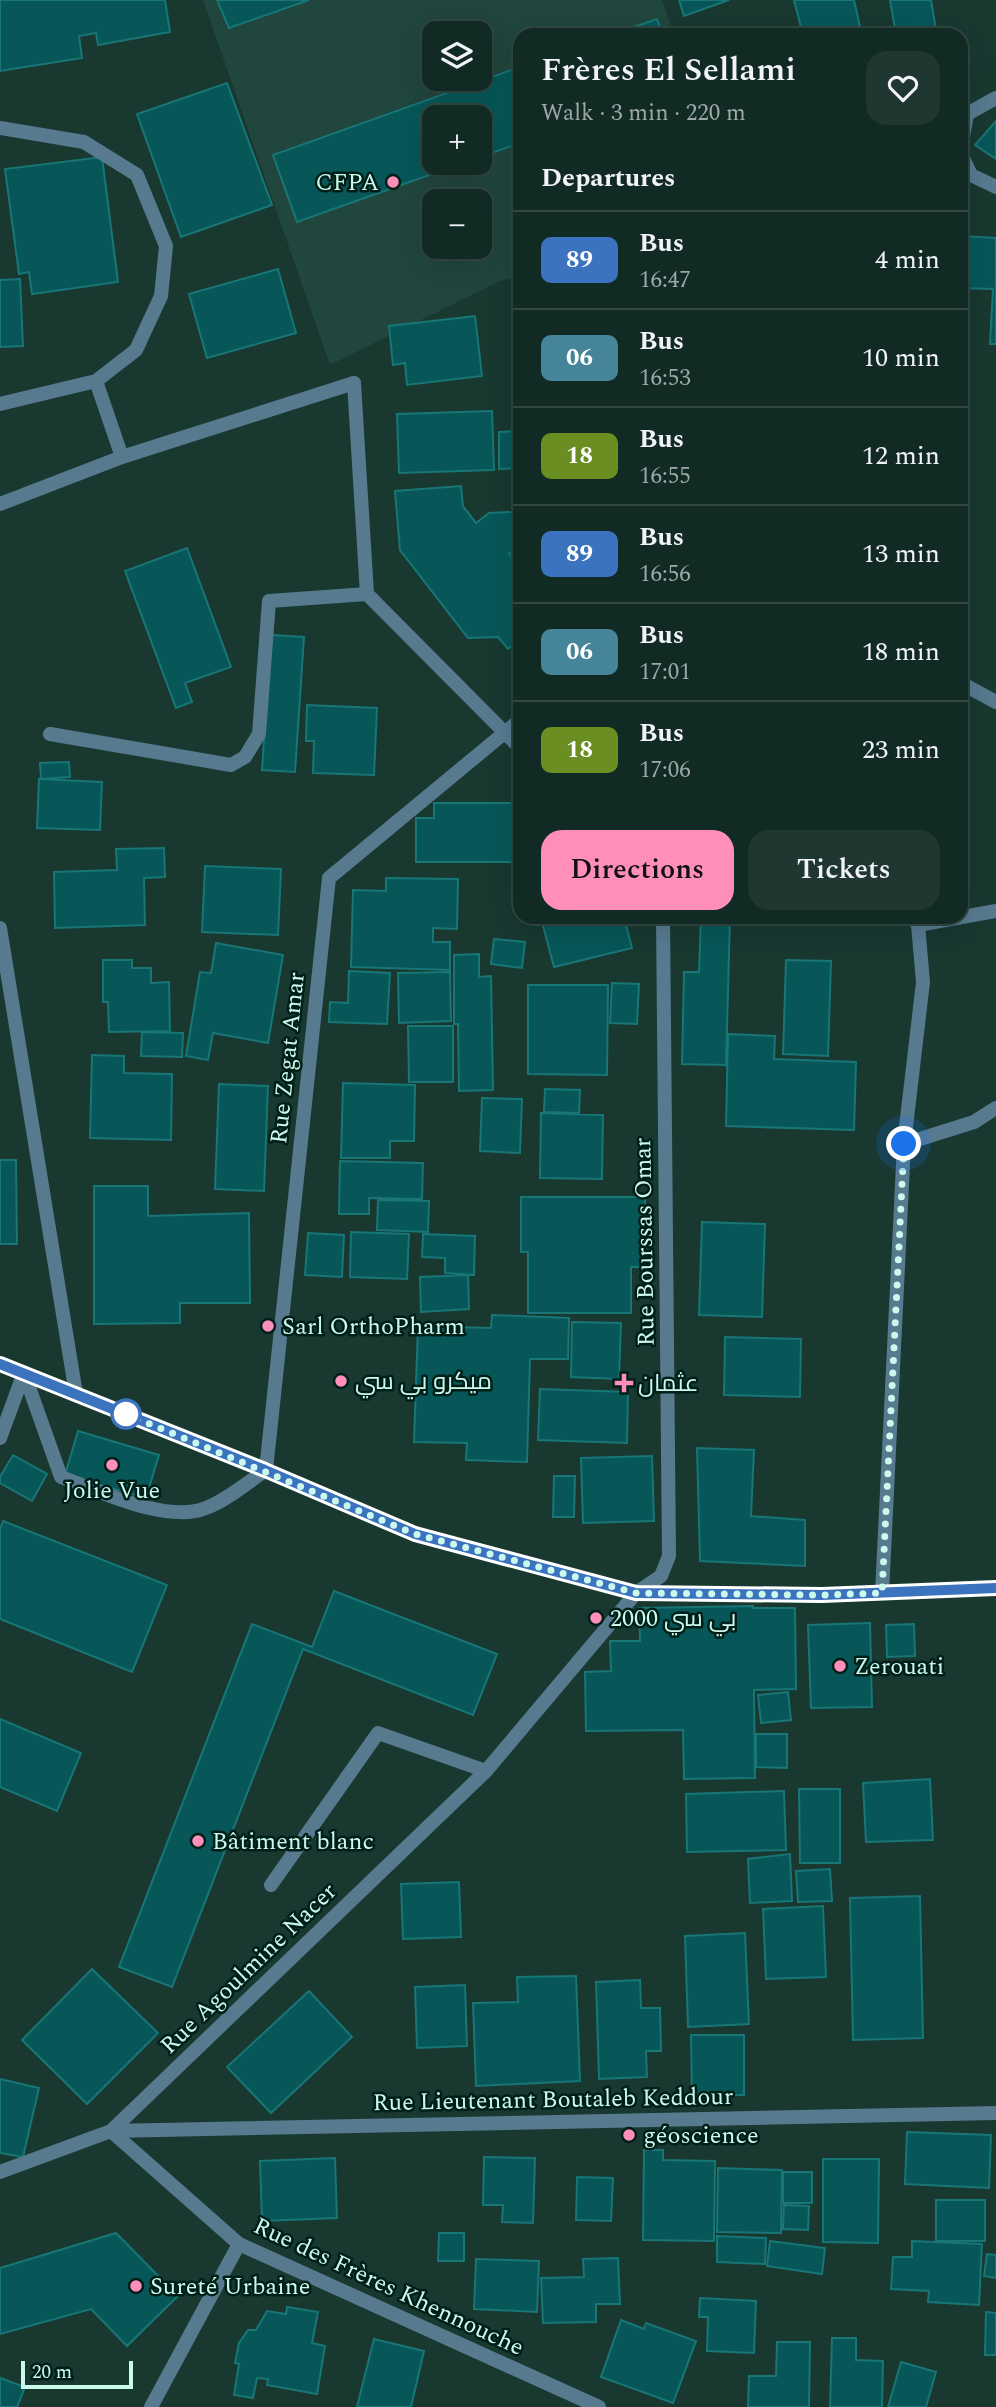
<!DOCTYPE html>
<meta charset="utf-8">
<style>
body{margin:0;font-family:Spectral,Cairo,serif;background:#1f3631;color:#f1f3f6;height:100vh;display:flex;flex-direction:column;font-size:26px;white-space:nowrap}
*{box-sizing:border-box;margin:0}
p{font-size:23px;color:#9ca7a6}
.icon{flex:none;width:38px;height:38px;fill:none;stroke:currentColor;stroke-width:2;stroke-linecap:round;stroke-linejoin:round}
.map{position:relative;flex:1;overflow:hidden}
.panel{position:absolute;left:513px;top:28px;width:455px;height:896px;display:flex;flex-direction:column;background:#122a24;border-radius:21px;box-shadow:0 7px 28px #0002,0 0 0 2px #314641}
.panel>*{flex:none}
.badge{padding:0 14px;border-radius:10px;font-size:24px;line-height:46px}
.controls{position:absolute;left:422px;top:21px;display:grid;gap:14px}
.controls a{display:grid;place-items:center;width:70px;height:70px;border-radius:14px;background:#122a24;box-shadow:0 7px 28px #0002,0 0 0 2px #314641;font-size:35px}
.scale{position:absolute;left:21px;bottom:18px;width:112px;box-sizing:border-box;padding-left:7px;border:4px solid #cbf9ec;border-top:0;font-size:19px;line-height:24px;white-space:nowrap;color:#cbf9ec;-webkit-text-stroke:5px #001f18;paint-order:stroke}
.you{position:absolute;width:35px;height:35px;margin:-18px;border:5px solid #fff;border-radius:50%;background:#1a73e8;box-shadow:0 0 0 10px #1a73e833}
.map>.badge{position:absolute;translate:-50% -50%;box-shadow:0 0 0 4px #fff}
h2{padding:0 28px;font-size:26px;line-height:63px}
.round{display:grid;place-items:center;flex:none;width:74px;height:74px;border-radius:21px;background:#1f3631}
.summary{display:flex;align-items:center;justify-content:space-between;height:119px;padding:0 28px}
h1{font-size:33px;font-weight:600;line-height:52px}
.primary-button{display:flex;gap:14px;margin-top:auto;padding:14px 28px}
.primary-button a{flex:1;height:80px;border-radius:21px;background:#ff8eba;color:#111;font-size:28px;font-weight:600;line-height:80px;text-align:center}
.primary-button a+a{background:#1f3631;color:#f1f3f6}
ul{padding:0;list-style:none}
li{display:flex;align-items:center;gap:21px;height:98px;padding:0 28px;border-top:2px solid #314641}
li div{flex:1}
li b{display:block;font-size:26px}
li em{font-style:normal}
li .badge{min-width:77px;font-weight:700;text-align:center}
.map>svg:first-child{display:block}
</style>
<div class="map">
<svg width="996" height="2407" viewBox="0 0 996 2407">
<rect width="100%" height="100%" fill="#183830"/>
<!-- built -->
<path fill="#21463d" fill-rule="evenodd" d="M203,0H662L674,35H520V276L500,281L330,365ZM434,33H480V79H434ZM434,117H480V163H434ZM434,201H480V247H434Z"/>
<!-- building -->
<path fill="#075758" stroke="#187677" stroke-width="2" d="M0,0H165L170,32L98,45L96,33L79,36L82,58L0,71Z
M217,0H309L229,28Z
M679,0H729L684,16Z
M794,0H854L861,31L844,35H803Z
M890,0H931L937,35H896Z
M657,19L663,35H611Z
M520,67V143L480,157V117H434V163H463L297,222L273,155Z
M227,83L272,205L181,237L137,114Z
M996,121V159L975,145Z
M102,157L118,282L32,294L29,272L19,274L5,169Z
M961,236L996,238V344H990L993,289L961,288Z
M278,269L296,333L207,358L189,294Z
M20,279L23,346L0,347V280Z
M475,316L482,376L407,385L405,363L393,365L389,326Z
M492,411L494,470L399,473L397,414Z
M520,431V468L499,469V432Z
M461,486L463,506L476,523L489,513L512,512L513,523L520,532V546L509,554L520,568V640L508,649L498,637L468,638L400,550L395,491Z
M187,548L231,667L185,683L192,702L176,708L125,571Z
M271,635L304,637L295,772L262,770Z
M307,705L377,708L374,775L313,773L314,741H306Z
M69,762L70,777L41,779L40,763Z
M39,779L102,782L100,830L37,828Z
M434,803H520V862H416V818H434Z
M164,848L165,877L144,878L145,925L55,928L54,872L117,870L116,849Z
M205,866L281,869L278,935L202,932Z
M386,878L458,879L457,929L433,928V942H450V970L351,967L353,890L386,891Z
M564,917H624L632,948L554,967L542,922Z
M701,917H730L726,1065L682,1064L684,972H699Z
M494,939L525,942L522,968L491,964Z
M216,943L283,955L268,1043L213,1033L208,1060L186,1056L200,972L211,973Z
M479,954V977L491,976L493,1090L459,1091L458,1024H454V955Z
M103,960H132V968H151V983L169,982L170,1031L109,1032L108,1002H103Z
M786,960L831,961L828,1056L783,1054Z
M349,971L390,973L387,1024L329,1022L330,1002L348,1003Z
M450,972L451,1021L399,1023L398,973Z
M612,983L639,984L637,1024L610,1023Z
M528,985H608L607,1075L528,1074Z
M408,1026H453V1082H409Z
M142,1032L183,1033L182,1057L141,1056Z
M728,1034L775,1036L774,1059L856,1062L854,1130L726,1126Z
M92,1055L124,1056V1073L172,1074L171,1140L90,1138Z
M343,1083L415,1085L414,1141H390V1158H341Z
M219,1084L268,1086L264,1191L215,1189Z
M545,1089L580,1090L579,1113L544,1112Z
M482,1098L522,1099L520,1153L480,1151Z
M541,1113L603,1115L602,1179L540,1178Z
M0,1160H16L17,1244H0Z
M340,1161L423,1163L422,1199L369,1198V1214H339Z
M94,1186H148V1216L249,1213L250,1303H180V1323L94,1324Z
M521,1197H645V1267H631V1313H528V1252H521Z
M378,1200L429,1201L428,1232L377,1230Z
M702,1222L765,1224L762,1317L699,1315Z
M351,1232L409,1234L407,1279L350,1277Z
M308,1233L344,1235L342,1277L305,1275Z
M423,1234L475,1236L474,1275L445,1273V1258L422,1257Z
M468,1275L469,1309L421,1312L420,1277Z
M492,1315L569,1318L568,1359H530L527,1462L466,1460L467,1443L414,1442L418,1326L491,1328Z
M572,1322L621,1323L619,1379L571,1377Z
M725,1337L801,1339L800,1397L724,1395Z
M540,1389L628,1392L627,1443L538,1440Z
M78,1431L159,1455L146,1498L65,1475Z
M697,1448L754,1450L751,1516L805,1520V1566L700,1561Z
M13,1455L47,1474L32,1501L0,1483V1477Z
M652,1456L654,1521L583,1523L581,1458Z
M554,1476H575L574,1517H553Z
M3,1521L167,1585L132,1672L0,1619V1529Z
M334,1591L497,1654L473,1715L303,1649L172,1987L119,1967L252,1624L312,1647Z
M753,1606V1608H795L796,1689L754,1690L755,1778L684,1779L683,1730L586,1731L585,1672L611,1671L610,1641H640L639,1608Z
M870,1623L872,1707L811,1708L808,1625Z
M914,1624L915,1656L887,1657L886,1625Z
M788,1692L791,1720L761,1723L758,1695Z
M0,1719L81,1753L57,1811L0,1787Z
M756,1734H787V1768L756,1767Z
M930,1779L933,1840L866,1842L863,1783Z
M799,1789H840V1863H800Z
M784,1791L786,1850L687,1852L686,1794Z
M790,1854L792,1901L750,1903L748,1859Z
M830,1869L832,1901L798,1902L796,1871Z
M459,1882L461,1937L403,1939L401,1884Z
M920,1896L923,2038L853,2040L850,1898Z
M823,1906L826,1977L766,1979L763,1909Z
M745,1933L749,2024L688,2027L685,1936Z
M92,1969L158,2033L87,2104L22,2040Z
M576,1976L580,2081L476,2086L473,2003L518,2002L517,1977Z
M640,1980L641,2008H660L661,2051H646L647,2077L599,2079L596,1982Z
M465,1985L467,2046L417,2048L415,1987Z
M309,1991L352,2037L271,2113L227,2067Z
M691,2035H744V2095H692Z
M0,2079L39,2088L23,2157L0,2153Z
M907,2132L991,2135L989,2188L905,2184Z
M644,2150H663V2160L715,2161L714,2241L643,2240Z
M484,2157L535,2158L533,2223L502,2222L503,2205H483Z
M335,2158L337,2218L262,2221L260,2161Z
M823,2159H879L878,2243L823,2242Z
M718,2168L782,2170L781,2233L717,2232Z
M783,2172H812V2203H783Z
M577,2177L613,2178L611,2221L576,2220Z
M936,2200H985V2241H936Z
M784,2205L809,2206L808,2230L783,2229Z
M116,2233L178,2296L127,2346L91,2309L0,2334V2268Z
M439,2233H464V2261H438Z
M717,2236L766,2238L765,2264L717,2262Z
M770,2241L825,2248L822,2274L767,2266Z
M912,2241L982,2244L979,2305L928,2302L929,2291L891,2289L893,2257H912Z
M987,2254L996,2255V2278L984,2276Z
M618,2258L620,2304H596V2322L543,2323L541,2278L584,2277L583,2259Z
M476,2259L539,2261L537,2312L474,2309Z
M700,2298L756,2301L754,2353L707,2351L708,2317H699Z
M287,2307L318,2312L312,2343L325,2346L317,2394L267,2385L268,2379L257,2378L253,2398L234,2395L239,2364L235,2363L239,2343L248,2330H256L267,2311L286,2314Z
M986,2312L996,2313V2355H985Z
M621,2320L644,2329L646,2323L696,2341L673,2403L601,2377Z
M832,2338H856V2360L883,2361L882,2407H830Z
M374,2339L424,2351L411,2407H357Z
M777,2342H810L809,2407H748L749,2376H776Z
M901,2362L936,2372L926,2407H888Z
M0,2378L25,2387L17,2407H0Z"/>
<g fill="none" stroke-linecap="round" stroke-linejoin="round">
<!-- service -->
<path stroke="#577a8f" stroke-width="14" d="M0,128L84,142L137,175L166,246L161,296L136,350L96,381L0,404
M96,381L122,457L354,383
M0,504L122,457
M961,683L996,702
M50,734L231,765L245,757L259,734L269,601L367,594
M918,925L996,911
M904,1144L974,1122L996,1108
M24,1373L61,1477C100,1491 167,1524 206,1508C226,1501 248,1482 266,1470
M0,1438L24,1373
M882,1593L904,1144L923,982L918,925L912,917
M271,1885L378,1733L486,1771"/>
<!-- minor -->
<path stroke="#577a8f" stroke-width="14" d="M961,148L967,114L996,98
M961,154L971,175L996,187
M354,383L367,594L520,748
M0,928L76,1394
M266,1470L329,878L520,720
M111,2131L996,2113
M111,2131L239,2244L599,2407
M0,2172L111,2131L486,1771L636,1593L661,1576L669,1556L663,917
M151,2407L239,2244"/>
<!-- secondary -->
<path stroke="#6aa2c5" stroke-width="14" d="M0,1364L266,1470L415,1534L636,1593L822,1595L996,1588"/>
</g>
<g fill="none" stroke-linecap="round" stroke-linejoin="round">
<!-- line casing -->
<g stroke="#fff" stroke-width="16">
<path id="line" d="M0,1364L265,1470L415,1534L636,1593L822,1595L996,1588"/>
</g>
<!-- line -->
<use href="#line" stroke="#3c73bf" stroke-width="10"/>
<!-- walk -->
<path stroke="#cbf9ec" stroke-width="7" stroke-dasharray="0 12.6" d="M126,1414L415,1534L636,1593L822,1595L882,1593L904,1144"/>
</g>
<!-- markers -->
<g fill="#ff8eba" stroke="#001f18" stroke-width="2.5">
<circle cx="393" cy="182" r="7"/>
<circle cx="268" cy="1326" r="7"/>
<circle cx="341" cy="1381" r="7"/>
<path d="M620.5 1372.5h7v7h7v7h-7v7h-7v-7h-7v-7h7z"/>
<circle cx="112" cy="1465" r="7"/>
<circle cx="596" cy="1618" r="7"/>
<circle cx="840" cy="1666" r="7"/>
<circle cx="198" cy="1841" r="7"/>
<circle cx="629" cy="2135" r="7"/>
<circle cx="136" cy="2286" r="7"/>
</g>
<circle fill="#fff" stroke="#3c73bf" stroke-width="3.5" cx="126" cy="1414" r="14"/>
<g text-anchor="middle" stroke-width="5" stroke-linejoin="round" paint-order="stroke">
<!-- poi labels -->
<g font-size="24" fill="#cbf9ec" stroke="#001f18" text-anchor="start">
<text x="379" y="190" text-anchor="end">CFPA</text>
<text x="282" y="1334">Sarl OrthoPharm</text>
<text x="355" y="1389">ميكرو بي سي</text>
<text x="638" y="1391">عثمان</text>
<text x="112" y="1498" text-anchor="middle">Jolie Vue</text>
<text x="610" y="1626">بي سي 2000</text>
<text x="854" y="1674">Zerouati</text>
<text x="212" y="1849">Bâtiment blanc</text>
<text x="643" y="2143">géoscience</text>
<text x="150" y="2294">Sureté Urbaine</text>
</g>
<!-- street labels -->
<g font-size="24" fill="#cbf9ec" stroke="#001f18">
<text transform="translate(287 1058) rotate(-84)" y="8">Rue Zegat Amar</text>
<text transform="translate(644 1242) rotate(-91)" y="8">Rue Bourssas Omar</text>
<text transform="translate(248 1968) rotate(-44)" y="8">Rue Agoulmine Nacer</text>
<text transform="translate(553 2099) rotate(-1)" y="8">Rue Lieutenant Boutaleb Keddour</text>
<text transform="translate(389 2286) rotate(25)" y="8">Rue des Frères Khennouche</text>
</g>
</g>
</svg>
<div class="controls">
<a><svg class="icon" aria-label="layers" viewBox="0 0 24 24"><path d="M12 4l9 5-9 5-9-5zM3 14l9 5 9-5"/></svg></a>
<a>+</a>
<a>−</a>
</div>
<div class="scale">20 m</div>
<div class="you" style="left:904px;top:1144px"></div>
<section class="panel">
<div class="summary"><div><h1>Frères El Sellami</h1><p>Walk · 3 min · 220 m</p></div><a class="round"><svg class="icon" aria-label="heart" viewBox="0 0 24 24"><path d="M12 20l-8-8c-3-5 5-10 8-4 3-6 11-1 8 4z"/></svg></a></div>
<h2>Departures</h2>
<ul>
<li><span class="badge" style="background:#3c73bf;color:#fff">89</span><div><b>Bus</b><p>16:47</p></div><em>4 min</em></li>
<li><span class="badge" style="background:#468499;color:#fff">06</span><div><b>Bus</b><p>16:53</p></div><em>10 min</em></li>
<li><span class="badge" style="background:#6b8e23;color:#fff">18</span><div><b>Bus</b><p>16:55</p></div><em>12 min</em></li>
<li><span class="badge" style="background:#3c73bf;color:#fff">89</span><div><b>Bus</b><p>16:56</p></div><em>13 min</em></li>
<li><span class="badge" style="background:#468499;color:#fff">06</span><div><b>Bus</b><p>17:01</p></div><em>18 min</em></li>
<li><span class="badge" style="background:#6b8e23;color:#fff">18</span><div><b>Bus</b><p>17:06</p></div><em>23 min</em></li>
</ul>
<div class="primary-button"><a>Directions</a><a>Tickets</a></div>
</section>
</div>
